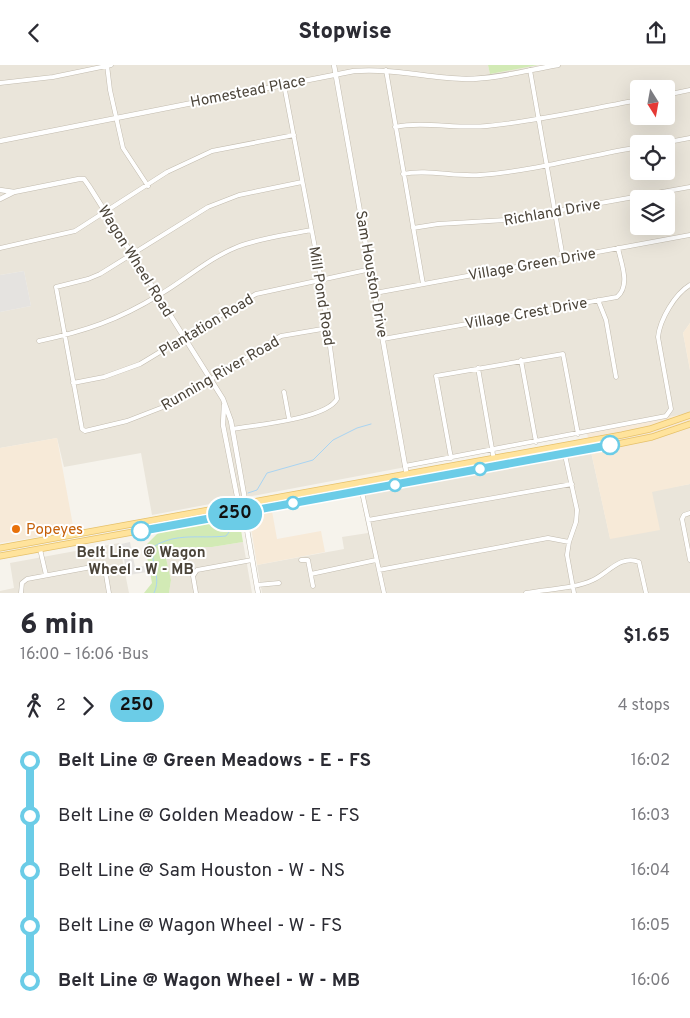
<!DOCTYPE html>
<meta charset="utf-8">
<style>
body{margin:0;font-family:Overpass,sans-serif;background:#f2f2f3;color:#2b2b33;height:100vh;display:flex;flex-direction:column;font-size:19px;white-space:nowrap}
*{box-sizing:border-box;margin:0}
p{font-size:16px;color:#7c7c81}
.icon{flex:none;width:28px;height:28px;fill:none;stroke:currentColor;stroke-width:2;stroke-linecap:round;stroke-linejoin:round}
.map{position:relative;height:528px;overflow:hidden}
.details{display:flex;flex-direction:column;background:#fff;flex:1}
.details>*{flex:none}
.badge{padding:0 10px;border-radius:16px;font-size:18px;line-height:32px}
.needle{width:32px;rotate:169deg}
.tools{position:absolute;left:630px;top:15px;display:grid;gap:10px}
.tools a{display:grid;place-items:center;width:45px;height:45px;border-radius:5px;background:#fff;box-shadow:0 5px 20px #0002;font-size:25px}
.map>.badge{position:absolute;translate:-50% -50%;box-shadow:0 0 0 2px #fff}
.legs{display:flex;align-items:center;gap:8px;height:55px;padding:0 20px;font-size:16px}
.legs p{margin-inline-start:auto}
.summary{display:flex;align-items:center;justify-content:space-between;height:85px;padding:0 20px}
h1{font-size:28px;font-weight:800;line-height:38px}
ul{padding:0 20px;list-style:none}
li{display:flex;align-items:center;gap:18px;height:55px;font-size:19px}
li i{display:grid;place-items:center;width:8px;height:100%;margin:0 6px;background:currentColor}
li i::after{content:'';width:12px;height:12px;margin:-6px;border:4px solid;border-radius:50%;background:#fff}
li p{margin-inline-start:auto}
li:first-child i{background:linear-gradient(#0000 50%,currentColor 0)}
li:last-child i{background:linear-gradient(currentColor 50%,#0000 0)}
header{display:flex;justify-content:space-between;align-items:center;height:65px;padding:0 20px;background:#fff;font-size:22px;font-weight:800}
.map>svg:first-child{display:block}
</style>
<header><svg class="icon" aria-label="back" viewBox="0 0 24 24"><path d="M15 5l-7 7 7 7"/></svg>Stopwise<svg class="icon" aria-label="share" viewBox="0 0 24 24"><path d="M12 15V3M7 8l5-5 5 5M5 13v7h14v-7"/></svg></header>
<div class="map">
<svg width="690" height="528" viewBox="0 0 690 528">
<rect width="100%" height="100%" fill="#f6f3ec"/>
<!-- residential -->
<path fill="#eae5da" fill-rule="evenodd" d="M0,0H488L490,9L538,0H690V258L683,268L690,305V348L152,450L141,388L64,402L57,373L0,383V247L31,241L24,206L0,210ZM639,24H666V51H639ZM639,79H666V106H639ZM639,134H666V161H639Z
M591,387L610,473L652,426L690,419V528H262L257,500L344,484L342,472L368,468L360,429Z
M243,477L252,528H169L171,515L166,493L176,482H212Z
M119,478L129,528H0V526L14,523L10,498Z"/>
<!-- commercial -->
<path fill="#f7ead8" d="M690,258V305L683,268Z
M690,348V419L652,427L660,465L610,474L587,368Z
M57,373L74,466L0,478V383Z
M272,446L277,474L321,466L325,487L257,500L249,450Z"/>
<!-- green -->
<path fill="#d2eab5" d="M488,0H538L490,9Z
M239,453L243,477L212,482H176L166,493L171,515L169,528H144L152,518L145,481L158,468Z"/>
<!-- parking -->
<path fill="#e5e3e0" d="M24,206L31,241L0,247V210Z
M130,477L135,502L146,501L147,507L129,510L127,509L121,479Z"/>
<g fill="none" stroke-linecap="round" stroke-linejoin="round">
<!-- stream -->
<path stroke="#a9d4f2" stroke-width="1" d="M248,428L257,425L267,408L313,395L333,375L357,363L371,359
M154,528C162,512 150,498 153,482C177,467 199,474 226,471L229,467L226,455"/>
<!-- minor casing -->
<g stroke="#c2bbae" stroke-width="5">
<path id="minor" d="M107,0L110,25L123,83L148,121
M386,5L423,219
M530,5L563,193
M0,18L53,12L111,0
M666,30L690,25
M395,62C424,56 456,64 487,61C538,56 589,44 639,35
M658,79L690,73
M403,109C428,104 454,112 480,110C533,106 586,91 639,82
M302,117L239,130L208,142L100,209L88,214L56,222L82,364L85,366L127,356L171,339L281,271L328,263
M413,163L438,159L506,155L690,122
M0,183L75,166L167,107L212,86L294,70
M375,228L690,170
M598,235L606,255L616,312
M383,274L617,232C631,220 621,198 618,183
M39,276C86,266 118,255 159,230C185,215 209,193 237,182C260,173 286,170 311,165
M521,295L536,377
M478,303L495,401
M73,318L104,312L140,299L256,229L371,204
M284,327L289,354
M233,364C255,360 326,354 337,334L321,214L284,20
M563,381L577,445L576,457L569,477L567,490L574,528
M451,393L436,311L563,289L578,369
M405,401L666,351L671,344L658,272C660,254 675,229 690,220
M360,418L384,528
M690,448L684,450L682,454L690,495
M368,455L572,419
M40,484L46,510
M301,495H308L313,521
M105,504L109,528
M379,505L548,473L569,477
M311,509L376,495
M257,520L279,518
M21,528L22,518L27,514L97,501L105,504L113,502
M196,528L193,511L197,505L252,495
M526,528C547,524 574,524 593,515C607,509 621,489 639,497L646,528"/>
</g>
<!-- tertiary casing -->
<g stroke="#c2bbae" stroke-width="5.5">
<path id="tertiary" d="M334,0L408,417
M0,76L354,6C393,3 428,13 466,14C496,14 528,5 558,0
M0,125L14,127
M0,134L14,127L79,114H84L89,121L223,334L231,356L245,435L244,447L258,528
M224,340L223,360L239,441"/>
</g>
<!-- primary casing -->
<g stroke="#e6c16a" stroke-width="7">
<path id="primary" d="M0,483L622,370L650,364L690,350
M0,491L603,382L652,372L690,359"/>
</g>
<!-- minor -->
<use href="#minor" stroke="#fff" stroke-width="4"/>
<!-- tertiary -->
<use href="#tertiary" stroke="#fff" stroke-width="4.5"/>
<!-- primary -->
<use href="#primary" stroke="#ffe39c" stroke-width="5.5"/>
</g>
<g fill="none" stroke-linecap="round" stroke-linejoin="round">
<!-- line-1 casing -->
<g stroke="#fff" stroke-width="11">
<path id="line-1" d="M141,466L610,380"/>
</g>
<!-- line-1 -->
<use href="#line-1" stroke="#6bcce7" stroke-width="8"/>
</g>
<!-- markers -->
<g fill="#fff" stroke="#6bcce7" stroke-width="2.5">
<circle cx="610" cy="380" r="9"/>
<circle cx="480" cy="404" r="6"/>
<circle cx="395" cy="420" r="6"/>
<circle cx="293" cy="438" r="6"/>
<circle cx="141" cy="466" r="9"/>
</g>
<circle fill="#e8710a" stroke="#fff" stroke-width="2" cx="16" cy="464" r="5"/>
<g text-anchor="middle" stroke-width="4" stroke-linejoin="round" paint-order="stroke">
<!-- street labels -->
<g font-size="15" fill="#4b4439" stroke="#fff">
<text transform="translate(248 26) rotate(-11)" y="5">Homestead Place</text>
<text transform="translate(552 147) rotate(-10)" y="5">Richland Drive</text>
<text transform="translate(136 196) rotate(58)" y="5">Wagon Wheel Road</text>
<text transform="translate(532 199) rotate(-10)" y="5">Village Green Drive</text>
<text transform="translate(372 209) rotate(80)" y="5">Sam Houston Drive</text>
<text transform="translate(322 231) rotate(81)" y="5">Mill Pond Road</text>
<text transform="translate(526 248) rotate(-10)" y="5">Village Crest Drive</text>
<text transform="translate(206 260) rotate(-31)" y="5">Plantation Road</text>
<text transform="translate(220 308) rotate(-30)" y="5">Running River Road</text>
</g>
<!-- food labels -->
<g font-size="15" fill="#c56008" stroke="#fff" text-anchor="start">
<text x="26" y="469">Popeyes</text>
</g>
<!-- stop labels -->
<g font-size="15" font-weight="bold" fill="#4b4439" stroke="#fff">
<text x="141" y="492">Belt Line @ Wagon<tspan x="141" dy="17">Wheel - W - MB</tspan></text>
</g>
</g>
</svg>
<div class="tools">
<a><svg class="needle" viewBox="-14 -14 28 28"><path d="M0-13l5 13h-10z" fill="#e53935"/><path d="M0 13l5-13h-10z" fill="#7c7c81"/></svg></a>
<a><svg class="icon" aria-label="locate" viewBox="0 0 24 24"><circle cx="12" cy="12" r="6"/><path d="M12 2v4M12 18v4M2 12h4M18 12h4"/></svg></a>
<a><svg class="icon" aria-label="layers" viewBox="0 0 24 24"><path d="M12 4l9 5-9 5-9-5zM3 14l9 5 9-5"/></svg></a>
</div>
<b class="badge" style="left:235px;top:449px;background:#6bcce7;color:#111">250</b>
</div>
<section class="details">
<div class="summary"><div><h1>6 min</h1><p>16:00 – 16:06 · Bus</p></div><b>$1.65</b></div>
<div class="legs"><svg class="icon" aria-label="walk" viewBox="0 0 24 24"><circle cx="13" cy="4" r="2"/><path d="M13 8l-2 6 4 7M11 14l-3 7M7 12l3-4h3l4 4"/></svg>2<svg class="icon" aria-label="forward" viewBox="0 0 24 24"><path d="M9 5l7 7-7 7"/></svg><b class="badge" style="background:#6bcce7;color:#111">250</b><p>4 stops</p></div>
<ul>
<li><i style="color:#6bcce7"></i><b>Belt Line @ Green Meadows - E - FS</b><p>16:02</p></li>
<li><i style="color:#6bcce7"></i><span>Belt Line @ Golden Meadow - E - FS</span><p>16:03</p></li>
<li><i style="color:#6bcce7"></i><span>Belt Line @ Sam Houston - W - NS</span><p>16:04</p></li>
<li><i style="color:#6bcce7"></i><span>Belt Line @ Wagon Wheel - W - FS</span><p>16:05</p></li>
<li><i style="color:#6bcce7"></i><b>Belt Line @ Wagon Wheel - W - MB</b><p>16:06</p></li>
</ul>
</section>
